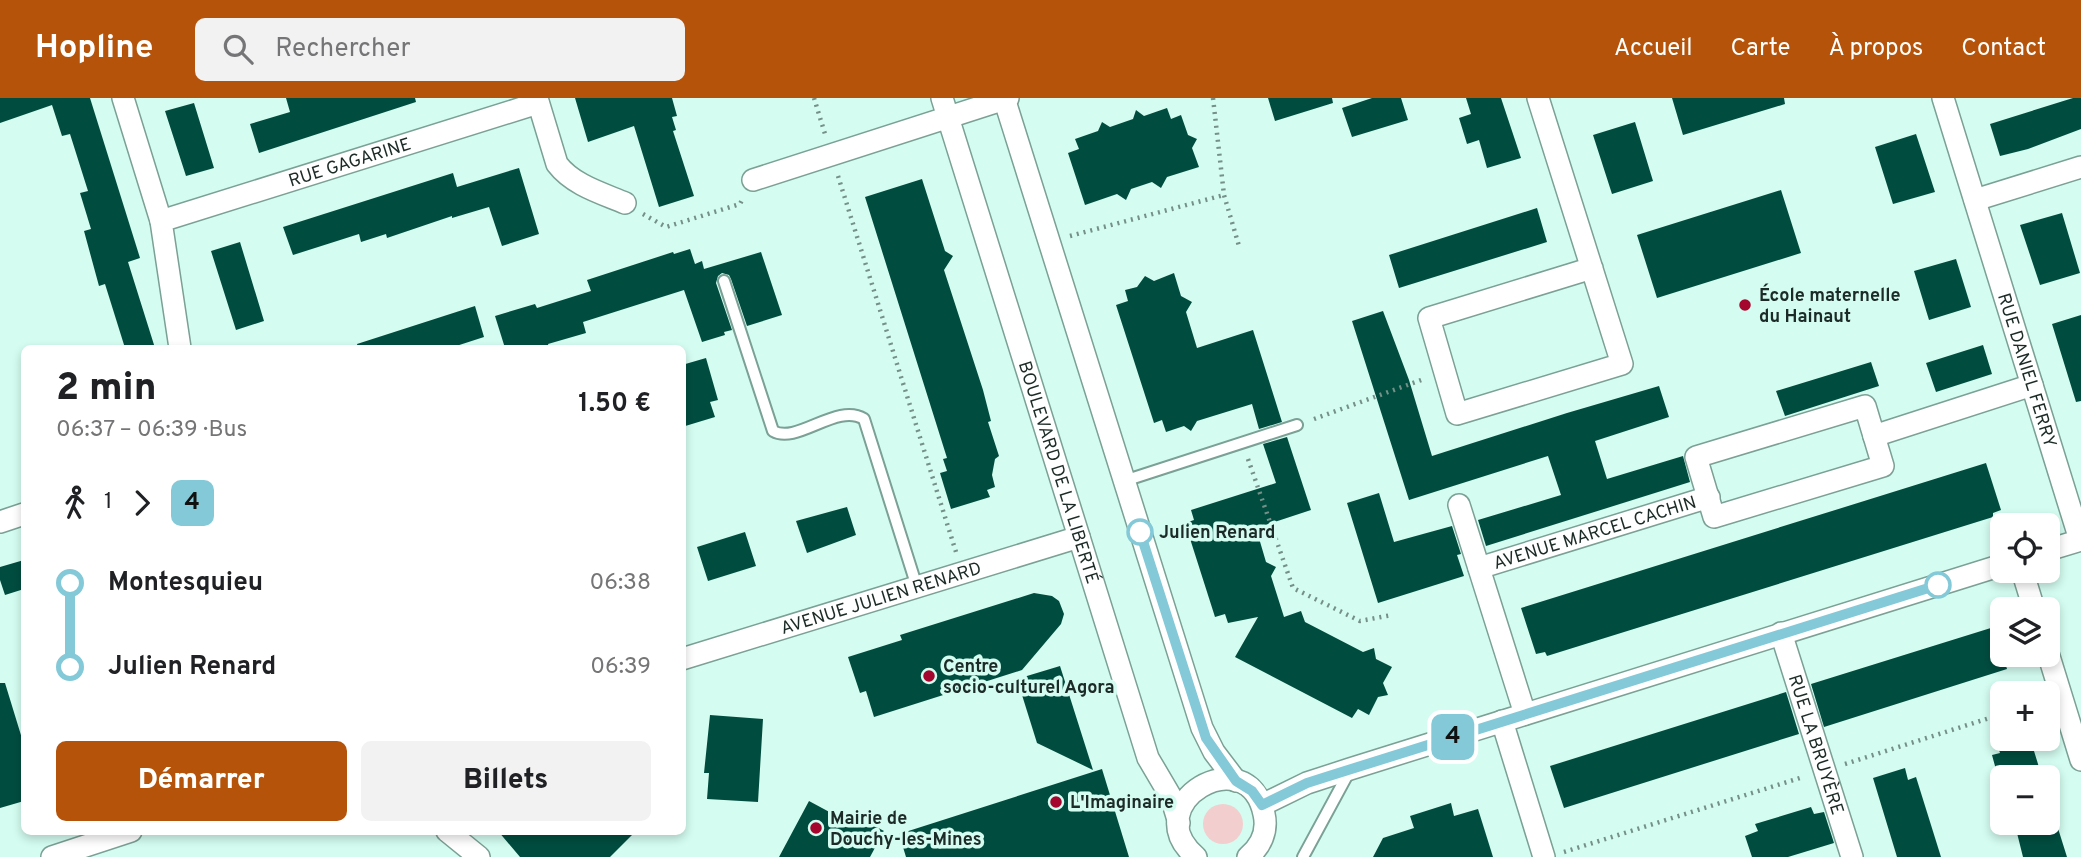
<!DOCTYPE html>
<html lang="fr">
<meta charset="utf-8">
<style>
body{margin:0;font-family:Overpass,sans-serif;background:#f2f2f2;color:#202124;height:100vh;display:flex;flex-direction:column;font-size:26px;white-space:nowrap}
*{box-sizing:border-box;margin:0}
p{font-size:23px;color:#757577}
.icon{flex:none;width:38px;height:38px;fill:none;stroke:currentColor;stroke-width:2;stroke-linecap:round;stroke-linejoin:round}
.map{position:relative;flex:1;overflow:hidden}
.drawer{position:absolute;left:21px;top:247px;width:665px;height:490px;display:flex;flex-direction:column;background:#fff;border-radius:10px;box-shadow:0 4px 10px #0003}
.drawer>*{flex:none}
.badge{padding:0 14px;border-radius:10px;font-size:24px;line-height:46px}
.tools{position:absolute;left:1990px;top:415px;display:grid;gap:14px}
.tools a{display:grid;place-items:center;width:70px;height:70px;border-radius:10px;background:#fff;box-shadow:0 4px 10px #0003;font-size:35px}
.map>.badge{position:absolute;translate:-50% -50%;box-shadow:0 0 0 4px #fff}
.legs{display:flex;align-items:center;gap:10px;height:77px;padding:0 35px;font-size:23px}
.legs p{margin-inline-start:auto}
.headline{display:flex;align-items:center;justify-content:space-between;height:119px;padding:0 35px}
h1{font-size:38px;font-weight:800;line-height:52px}
.button{display:flex;gap:14px;margin-top:auto;padding:14px 35px}
.button a{flex:1;height:80px;border-radius:10px;background:#b45309;color:#fff;font-size:28px;font-weight:800;line-height:80px;text-align:center}
.button a+a{background:#f2f2f2;color:#202124}
ul{padding:0 35px;list-style:none}
li{display:flex;align-items:center;gap:24px;height:84px;font-size:26px}
li i{display:grid;place-items:center;width:10px;height:100%;margin:0 9px;background:currentColor}
li i::after{content:'';width:18px;height:18px;margin:-9px;border:5px solid;border-radius:50%;background:#fff}
li p{margin-inline-start:auto}
li:first-child i{background:linear-gradient(#0000 50%,currentColor 0)}
li:last-child i{background:linear-gradient(currentColor 50%,#0000 0)}
header{display:flex;align-items:center;gap:42px;box-sizing:border-box;height:98px;padding:0 35px;background:#b45309;color:#fff}
header strong{font-size:33px}
nav{display:flex;gap:38px;margin-inline-start:auto;font-size:24px}
.search{width:490px;height:63px;background:#f2f2f2;display:flex;align-items:center;gap:18px;box-sizing:border-box;padding:0 24px;border-radius:10px;color:#757577;font-size:26px}
.map>svg:first-child{display:block}
</style>
<header>
<strong>Hopline</strong>
<div class="search"><svg class="icon" aria-label="search" viewBox="0 0 24 24"><circle cx="10" cy="10" r="6"/><path d="M15 15l6 6"/></svg>Rechercher</div>
<nav><a>Accueil</a><a>Carte</a><a>À propos</a><a>Contact</a></nav>
</header>
<div class="map">
<svg width="2081" height="759" viewBox="0 0 2081 759">
<rect width="100%" height="100%" fill="#d4fcf0"/>
<!-- green -->
<path fill="#f3cece" d="M1203 726a20 20 0 1 1 40 0a20 20 0 1 1-40 0Z"/>
<!-- building -->
<path fill="#004d3f" d="M0,0H90L140,160L128,164L155,250H125L105,186L99,188L84,133L91,131L80,95L88,93L70,36L62,38L52,7L0,25Z
M286,0H415L416,4L259,55L250,26L290,14Z
M575,0H672L677,18L672,19L676,32L673,33L694,98L659,109L634,28L588,44Z
M1268,0H1332L1333,5L1275,23Z
M1372,0H1401L1408,22L1352,39L1342,10Z
M1466,0H1501L1521,60L1487,70L1479,42L1467,46L1459,20L1471,16Z
M1672,0H1784L1785,6L1683,37Z
M2073,0H2081V31L2028,51L2000,58L1990,26Z
M194,5L214,70L186,78L165,13Z
M1167,10L1171,21L1181,17L1188,37L1197,41L1192,50L1199,69L1167,79L1161,90L1152,84L1131,91L1126,102L1117,96L1085,107L1068,55L1079,51L1075,41L1098,33L1102,24L1110,29L1133,21L1136,12L1144,18Z
M1635,24L1653,83L1612,96L1593,37Z
M1916,36L1935,94L1893,106L1875,49Z
M519,70L539,136L502,148L489,109L452,120V118L387,140L386,136L361,144L359,136L293,157L283,129L453,75L457,89Z
M922,81L945,153L953,158L944,172L983,292L991,323L988,324L999,358L995,361L992,377L995,389L987,392L990,399L951,411L940,375L947,373L943,361L947,360L865,99Z
M1781,92L1801,155L1657,200L1637,137Z
M1537,110L1547,144L1399,190L1389,157Z
M2062,115L2080,175L2040,187L2020,127Z
M240,144L264,223L236,232L211,153Z
M690,151L695,166L702,163L704,171L761,154L782,217L747,228L731,181L729,177L722,175L718,178L716,185L732,232L724,234L725,237L702,244L684,192L583,224L586,235L548,246L549,250H505L495,218L535,206L537,210L591,193L587,182L673,154L674,156Z
M1956,161L1971,209L1929,222L1914,173Z
M1174,175L1181,198L1192,204L1186,214L1197,250L1253,232L1282,324L1259,331L1252,306L1197,323L1191,333L1184,328L1166,334L1162,322L1154,325L1116,207L1128,203L1125,192L1137,189L1145,178L1154,183Z
M475,208L484,239L450,250H358L357,246Z
M1383,213L1409,282L1432,358L1567,315L1659,288L1669,319L1595,343L1607,381L1683,358L1690,384L1486,448L1478,422L1561,397L1548,358L1409,402L1352,223Z
M2081,217V303L2076,304L2052,226Z
M1983,247L1992,276L1936,294L1926,265Z
M706,260L718,302L710,304L715,319L682,329V267Z
M1871,264L1879,288L1785,318L1776,293Z
M1287,339L1311,412L1256,430L1266,464L1276,469L1271,478L1284,519L1301,513L1305,524L1363,554L1374,550L1376,561L1392,569L1383,585L1388,597L1378,599L1369,617L1358,611L1352,620L1235,559L1258,519L1228,525L1225,516L1215,519L1185,425L1194,422L1191,412L1276,385L1263,346Z
M1986,365L2001,412L1993,415V419L1547,558L1545,554L1536,556L1521,510Z
M1379,395L1394,444L1452,428L1461,456L1457,457L1464,478L1378,505L1347,405Z
M847,409L856,437L807,455L796,423Z
M745,434L756,468L708,483L697,449Z
M24,462V491L5,497L0,482V469Z
M1034,495L1052,498L1059,503L1064,516L1061,526L1022,572L874,619L866,593L860,595L848,559L902,542L900,537Z
M1994,529L2007,571L1824,629L1811,586Z
M1060,568L1093,672L1037,645L1017,581Z
M0,585H5L24,647V703L0,710Z
M1786,594L1799,636L1564,710L1550,668Z
M710,617L763,621L758,704L707,701L709,675H704Z
M1995,640H2030L2042,679H1998L1992,657L2000,655Z
M1905,670L1908,682L1916,679L1941,759H1897L1873,680Z
M1102,671L1129,759H906L899,736Z
M809,703L848,724L852,716L884,733L870,759H779Z
M1451,705L1454,718L1478,711L1493,759H1373L1383,740L1414,730L1410,718Z
M1811,709L1814,716L1824,714L1834,745L1788,759H1752L1745,738L1758,733L1755,726Z
M2021,724H2056L2067,759H2023L2017,735L2024,733Z
M498,733H636L610,759H520Z"/>
<g fill="none" stroke-linecap="round" stroke-linejoin="round">
<!-- service casing -->
<g stroke="#7ba095" stroke-width="14">
<path id="service" d="M724,183L773,333C797,347 837,304 864,321L917,489
M1124,383L1297,327
M1303,759L1349,674"/>
</g>
<!-- minor casing -->
<g stroke="#7ba095" stroke-width="24">
<g id="minor">
<path d="M123,0L161,123"/>
<path d="M537,0L557,66C573,87 601,95 625,105"/>
<path id="s1" d="M942,0L1148,660L1171,699L1179,725"/>
<path d="M1004,0L1202,630L1214,654L1236,683"/>
<path d="M1538,0L1622,266L1457,316L1429,220L1592,170"/>
<path id="s2" d="M1943,0L2080,442"/>
<path d="M753,82L1008,0"/>
<path d="M1975,102L2081,69"/>
<path id="s3" d="M180,250L161,123L538,5"/>
<path d="M1865,308L1883,368L1714,419L1696,359Z"/>
<path d="M1874,338L2032,287"/>
<path d="M1459,407L1525,616"/>
<path d="M0,424L24,416"/>
<path d="M2048,452L2081,442"/>
<path id="s4" d="M1479,470L1709,399"/>
<path d="M2022,472L2034,511"/>
<path id="s5" d="M1781,535L1852,759"/>
<path d="M2048,555L2081,662"/>
<path id="s6" d="M682,561L1079,439"/>
<path d="M1502,623L1544,759"/>
<path d="M1262,707L1307,685L1350,671L2002,467"/>
<path d="M447,733L479,759"/>
<path d="M52,759L131,733"/>
<path d="M1196,759C1134,706 1248,639 1264,716C1268,733 1261,748 1248,759"/>
</g>
</g>
<!-- path -->
<path stroke="#759088" stroke-width="4.5" stroke-dasharray="2 5" stroke-linecap="butt" d="M814,0L825,36
M1213,0L1224,97L1239,148
M838,78L956,454
M643,116L666,129L740,106L743,100
M1070,138L1224,97
M1314,321L1424,281
M1248,361L1293,490L1360,523L1392,517
M1845,666L2002,616
M1564,754L1803,679"/>
<!-- service -->
<use href="#service" stroke="#fff" stroke-width="10"/>
<!-- minor -->
<use href="#minor" stroke="#fff" stroke-width="21"/>
</g>
<g fill="none" stroke-linecap="round" stroke-linejoin="round">
<!-- line-1 casing -->
<g stroke="#fff" stroke-width="16">
<path id="line-1" d="M1140,434L1206,640L1236,683L1252,693L1262,707L1307,685L1329,678L1938,487"/>
</g>
<!-- line-1 -->
<use href="#line-1" stroke="#84c9d8" stroke-width="10"/>
</g>
<!-- markers -->
<g fill="#a4062d" stroke="#d4fcf0" stroke-width="2.5">
<circle cx="1745" cy="207" r="7"/>
<circle cx="929" cy="578" r="7"/>
<circle cx="1056" cy="704" r="7"/>
<circle cx="816" cy="730" r="7"/>
</g>
<g fill="#fff" stroke="#84c9d8" stroke-width="3.5">
<circle cx="1140" cy="434" r="12"/>
<circle cx="1938" cy="487" r="12"/>
</g>
<g text-anchor="middle" stroke-width="7" stroke-linejoin="round" paint-order="stroke">
<!-- street labels -->
<g font-size="18" fill="#1c2b27" stroke="#d4fcf0">
<text dy="6" stroke="none"><textPath href="#s3" startOffset="326">RUE GAGARINE</textPath></text>
<text dy="6" stroke="none"><textPath href="#s2" startOffset="285">RUE DANIEL FERRY</textPath></text>
<text dy="6" stroke="none"><textPath href="#s1" startOffset="392">BOULEVARD DE LA LIBERTÉ</textPath></text>
<text dy="6" stroke="none"><textPath href="#s4" startOffset="121">AVENUE MARCEL CACHIN</textPath></text>
<text dy="6" stroke="none"><textPath href="#s6" startOffset="208">AVENUE JULIEN RENARD</textPath></text>
<text dy="6" stroke="none"><textPath href="#s5" startOffset="117">RUE LA BRUYÈRE</textPath></text>
</g>
<!-- poi labels -->
<g font-size="18" font-weight="bold" fill="#1c2b27" stroke="#d4fcf0" text-anchor="start">
<text x="1759" y="203">École maternelle<tspan x="1759" dy="21">du Hainaut</tspan></text>
<text x="943" y="574">Centre<tspan x="943" dy="21">socio-culturel Agora</tspan></text>
<text x="1070" y="710">L'Imaginaire</text>
<text x="830" y="726">Mairie de<tspan x="830" dy="21">Douchy-les-Mines</tspan></text>
</g>
<!-- stop labels -->
<g font-size="18" font-weight="bold" fill="#1c2b27" stroke="#d4fcf0" text-anchor="start">
<text x="1159" y="440">Julien Renard</text>
</g>
</g>
</svg>
<div class="tools">
<a><svg class="icon" aria-label="locate" viewBox="0 0 24 24"><circle cx="12" cy="12" r="6"/><path d="M12 2v4M12 18v4M2 12h4M18 12h4"/></svg></a>
<a><svg class="icon" aria-label="layers" viewBox="0 0 24 24"><path d="M12 4l9 5-9 5-9-5zM3 14l9 5 9-5"/></svg></a>
<a>+</a>
<a>−</a>
</div>
<b class="badge" style="left:1453px;top:639px;background:#84c9d8;color:#111">4</b>
<section class="drawer">
<div class="headline"><div><h1>2 min</h1><p>06:37 – 06:39 · Bus</p></div><b>1.50 €</b></div>
<div class="legs"><svg class="icon" aria-label="walk" viewBox="0 0 24 24"><circle cx="13" cy="4" r="2"/><path d="M13 8l-2 6 4 7M11 14l-3 7M7 12l3-4h3l4 4"/></svg>1<svg class="icon" aria-label="forward" viewBox="0 0 24 24"><path d="M9 5l7 7-7 7"/></svg><b class="badge" style="background:#84c9d8;color:#111">4</b></div>
<ul>
<li><i style="color:#84c9d8"></i><b>Montesquieu</b><p>06:38</p></li>
<li><i style="color:#84c9d8"></i><b>Julien Renard</b><p>06:39</p></li>
</ul>
<div class="button"><a>Démarrer</a><a>Billets</a></div>
</section>
</div>
